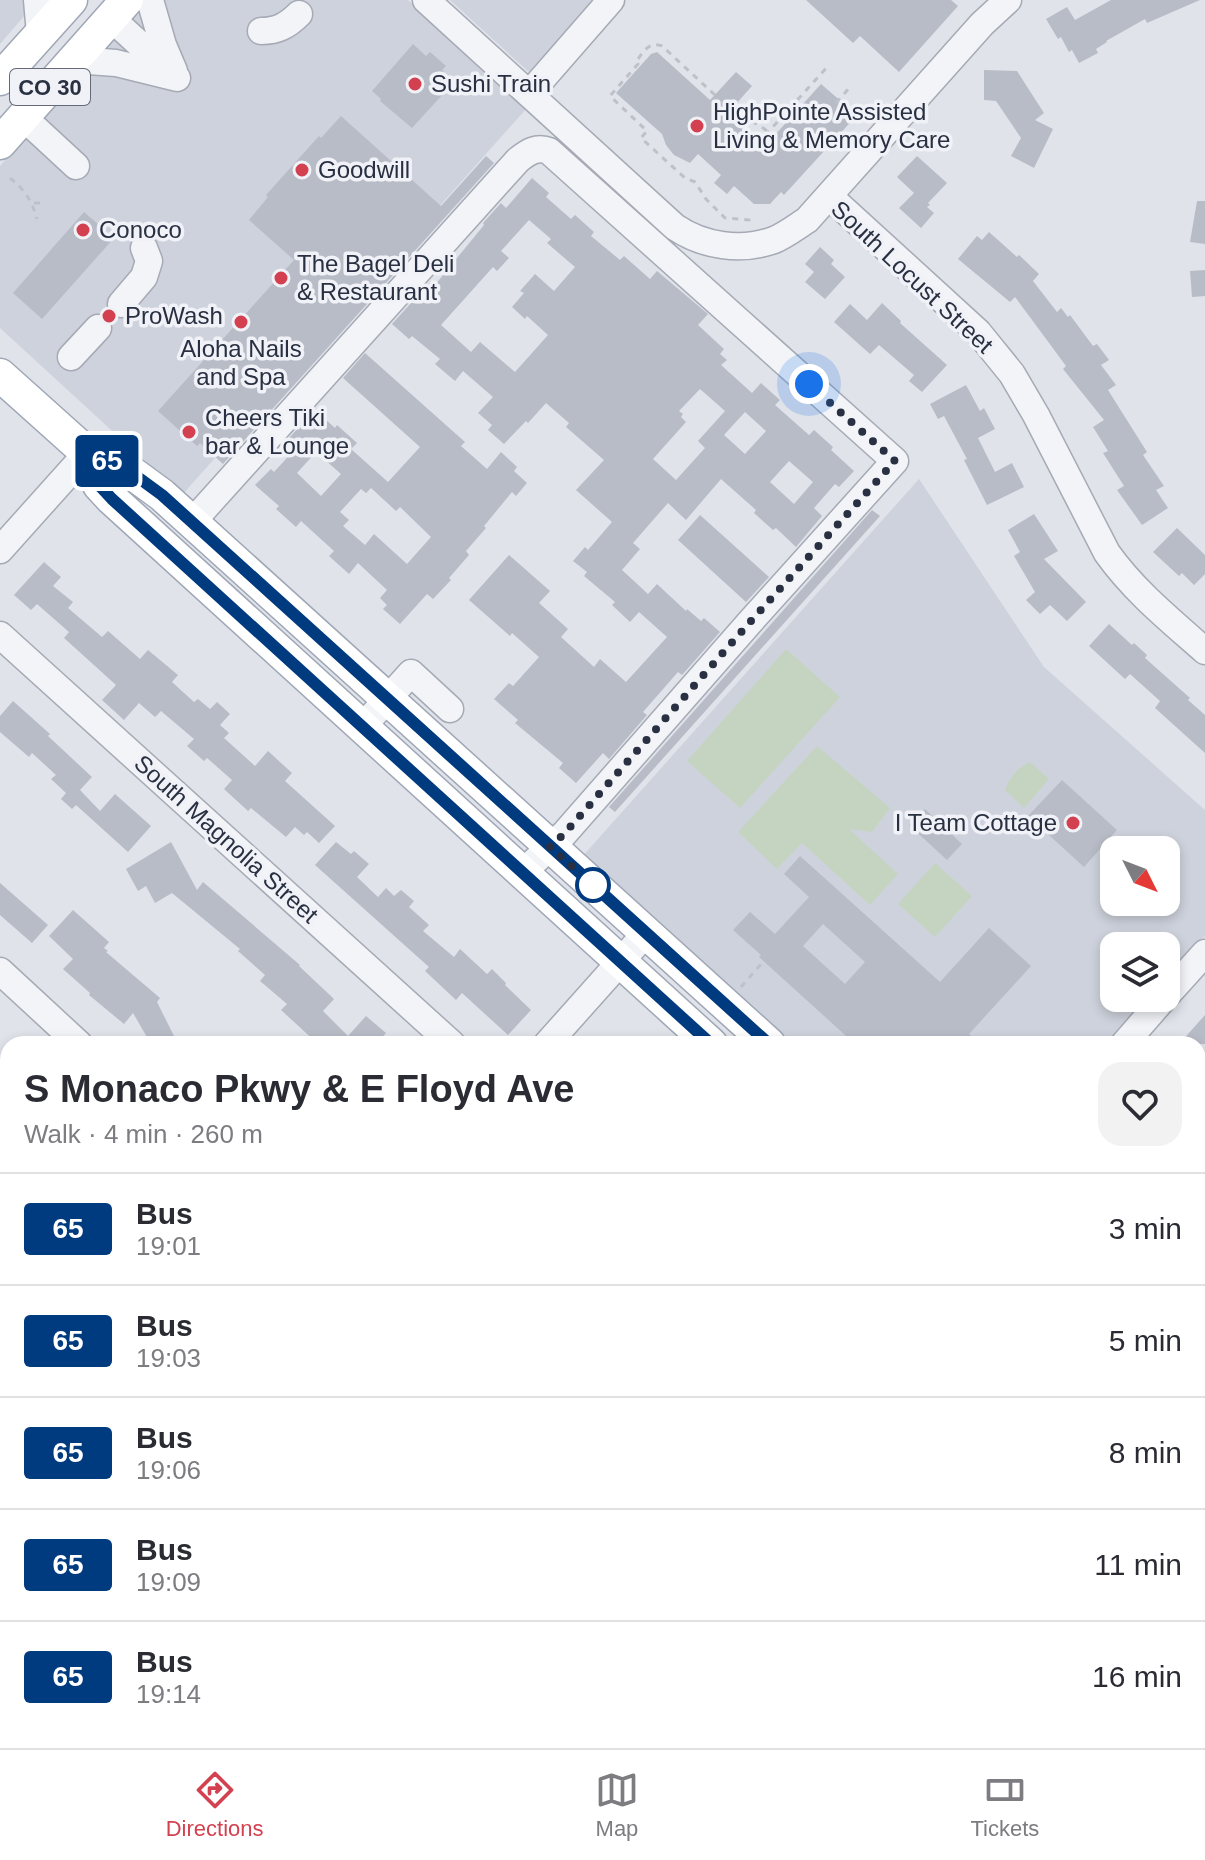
<!DOCTYPE html>
<meta charset="utf-8">
<style>
body{margin:0;font-family:Helvetica,sans-serif;background:#f2f2f3;color:#2b2b33;height:100vh;display:flex;flex-direction:column;font-size:30px;white-space:nowrap}
*{box-sizing:border-box;margin:0}
p{font-size:26px;color:#7c7c81}
.icon{flex:none;width:44px;height:44px;fill:none;stroke:currentColor;stroke-width:2;stroke-linecap:round;stroke-linejoin:round}
.map{position:relative;flex:1;overflow:hidden}
.details{position:absolute;left:0px;top:1036px;width:1206px;height:712px;display:flex;flex-direction:column;background:#fff;border-radius:24px 24px 0 0;box-shadow:0 4px 12px #0003}
.details>*{flex:none}
.badge{padding:0 16px;border-radius:6px;font-size:28px;line-height:52px}
.needle{width:52px;rotate:132deg}
.controls{position:absolute;left:1100px;top:836px;display:grid;gap:16px}
.controls a{display:grid;place-items:center;width:80px;height:80px;border-radius:16px;background:#fff;box-shadow:0 4px 12px #0003;font-size:40px}
.you{position:absolute;width:40px;height:40px;margin:-20px;border:6px solid #fff;border-radius:50%;background:#1a73e8;box-shadow:0 0 0 12px #1a73e833}
.map>.badge{position:absolute;translate:-50% -50%;box-shadow:0 0 0 4px #fff}
.round{display:grid;place-items:center;flex:none;width:84px;height:84px;border-radius:24px;background:#f2f2f3}
.summary{display:flex;align-items:center;justify-content:space-between;height:136px;padding:0 24px}
h1{font-size:38px;font-weight:700;line-height:60px}
ul{padding:0;list-style:none}
li{display:flex;align-items:center;gap:24px;height:112px;padding:0 24px;border-top:2px solid #e1e1e2}
li div{flex:1}
li b{display:block;font-size:30px}
li em{font-style:normal}
li .badge{min-width:88px;font-weight:700;text-align:center}
.tab-bar{display:flex;justify-content:space-around;align-items:center;height:112px;border-top:2px solid #e1e1e2;background:#fff;font-size:22px;color:#7c7c81}
.tab-bar a{display:grid;justify-items:center;gap:4px}
.tab-bar .on{color:#d34150}
.map>svg:first-child{display:block}
</style>
<div class="map">
<svg width="1205" height="1748" viewBox="0 0 1205 1748">
<rect width="100%" height="100%" fill="#e0e3ea"/>
<!-- built -->
<path fill="#ced2dc" fill-rule="evenodd" d="M0,0H38L0,44Z
M145,0H408L527,108L182,495L0,328V166Z
M450,0H596L530,73Z
M919,479L1044,667L1205,810V936L1166,979V946H1114V998H1148L1106,1044H788L581,858ZM1114,850H1166V902H1114Z"/>
<!-- green -->
<path fill="#c5d4c1" d="M786,649L840,697L740,808L687,761Z
M817,746L890,808L872,832L849,829L898,874L870,905L802,843L777,869L738,832Z
M1030,762L1049,779L1024,808L1005,790C1010,777 1017,768 1030,762Z
M935,863L972,896L935,937L898,904Z"/>
<!-- building -->
<path fill="#b7bcc7" fill-rule="evenodd" d="M806,0H951L958,6L899,72L860,36L853,43Z
M1111,0H1200L1147,23L1145,19L1106,41L1107,42L1096,49L1098,53L1079,63L1072,50L1069,52L1061,37L1058,39L1046,19L1067,7L1075,20Z
M413,44L426,56L430,52L446,66L442,70L455,81L412,128L380,101L381,99L372,91Z
M657,52L710,100L736,72L752,86L727,114L764,147L821,84L857,115L784,195L781,192L770,204H754L734,186L727,194L714,183L721,175L698,154L690,163L674,155L666,145L662,134L616,93L651,54Z
M984,70L1017,71L1044,113L1035,120L1053,129L1034,168L1011,156L1021,138L996,101L984,100Z
M341,116L441,206L486,156L494,163L223,464L200,443L197,446L158,411L294,260L249,220L268,197L266,195L319,136L321,138Z
M917,156L947,183L928,203L930,205L927,207L934,213L921,228L899,208L914,193L897,177Z
M532,178L549,193L546,197L571,219L575,215L594,232L591,236L620,260L624,256L650,279L657,271L708,314L698,325L724,349L720,354L727,360L721,365L752,393L761,383L780,400L775,405L809,435L814,430L833,447L831,450L854,471L839,487L835,484L814,508L822,516L796,547L776,528L773,530L754,513L756,510L721,479L686,520L668,503L633,543L640,549L622,570L648,594L657,584L686,611L687,609L701,621L704,618L720,632L682,675L678,672L643,712L647,715L609,759L603,753L576,783L559,768L563,763L515,723L518,720L494,699L509,683L513,686L539,657L512,633L510,636L469,600L509,555L550,591L539,603L568,629L561,637L594,667L600,659L626,682L667,637L639,612L630,622L612,605L615,602L584,576L587,572L573,561L585,547L588,550L612,522L576,490L604,460L566,427L569,423L546,403L528,423L526,421L504,444L488,430L492,425L478,413L493,397L463,371L455,381L435,364L440,359L412,336L409,339L392,324L431,281L435,285L484,225L483,223L501,203L506,208ZM529,220L551,239L547,243L575,267L554,291L535,274L520,291L524,293L512,307L525,319L527,316L548,335L515,372L480,342L471,352L441,325L493,267L497,271L509,258L501,251ZM700,389L725,411L698,441L705,448L676,480L653,459L686,422L681,417L683,414L679,411ZM745,412L766,431L745,454L724,435ZM789,461L813,482L794,504L770,482Z
M1197,201H1205V244L1190,242Z
M84,212L114,238L42,319L13,293Z
M989,232L1017,257L1019,255L1039,274L1033,281L1057,312L1061,308L1068,317L1070,315L1093,346L1097,344L1109,360L1101,365L1116,385L1108,390L1147,452L1143,455L1164,486L1156,490L1168,508L1142,525L1117,490L1124,486L1103,453L1108,451L1093,427L1104,420L1063,369L1066,366L1015,297L1010,302L958,259L977,236L982,240Z
M820,247L834,260L831,264L845,277L825,299L805,282L814,272L805,264Z
M1205,270V296L1192,297L1190,271Z
M882,303L901,321L900,323L947,365L922,392L909,381L914,375L879,345L870,354L834,322L850,304L867,320Z
M365,353L465,442L461,446L487,469L501,452L517,467L514,471L527,483L516,496L512,492L484,526L486,528L466,551L469,555L449,578L451,580L433,599L427,594L400,624L383,609L387,605L380,598L387,590L358,563L349,574L329,556L334,551L301,521L296,527L276,509L279,506L255,485L271,469L274,472L297,447L288,439L315,410L335,428L337,425L357,443L351,449L388,482L420,447L343,378ZM316,452L341,474L321,496L297,473ZM371,488L396,511L400,507L431,537L407,564L374,534L365,545L343,526L349,520L340,512L361,489L366,493Z
M966,385L980,411L984,408L995,429L978,438L995,472L1012,463L1024,487L987,505L964,460L967,459L944,416L938,419L930,404Z
M872,510L880,516L615,812L609,807Z
M1034,514L1058,551L1044,559L1086,602L1067,621L1050,605L1040,614L1026,600L1035,592L1014,556L1020,552L1008,530Z
M700,515L769,577L746,602L678,540Z
M1177,528L1205,555V574L1194,585L1182,573L1179,576L1153,552Z
M44,562L61,577L53,586L73,602L68,608L102,637L108,631L140,659L148,650L178,675L172,682L194,702L198,699L210,709L217,702L230,714L220,725L229,733L224,738L255,766L268,751L292,773L285,781L335,826L319,843L307,832L304,835L295,827L286,837L251,808L248,811L224,789L232,780L207,758L204,761L187,746L194,739L161,711L155,717L139,703L124,720L102,700L116,685L64,638L69,632L37,604L31,610L14,595Z
M1109,624L1132,645L1134,643L1147,655L1145,658L1190,698L1188,700L1205,715V753L1155,708L1160,701L1130,674L1125,679L1089,646Z
M13,701L50,734L48,736L92,777L80,790L100,811L115,794L151,826L128,852L76,805L72,809L61,799L66,793L51,779L56,775L32,753L29,757L0,732V716Z
M1062,780L1117,830L1084,867L1028,816Z
M925,809L962,844L947,860L909,825Z
M171,842L197,890L203,882L300,965L299,966L334,999L323,1011L348,1036L366,1016L386,1033L376,1044H318L281,1010L287,1004L260,981L265,975L238,951L240,949L172,893L155,903L146,886L138,891L126,869Z
M336,842L351,854L354,851L369,864L357,877L378,897L386,888L394,896L401,890L414,901L409,907L429,925L423,931L454,957L460,949L487,974L492,969L506,983L505,985L531,1010L508,1035L462,993L456,1000L425,971L429,967L315,865Z
M800,856L940,982L989,928L1031,966L969,1034L980,1044H855L759,957L761,955L733,930L750,912L775,934L809,897L784,874ZM823,924L865,962L845,984L803,946Z
M0,883L48,925L32,943L0,915Z
M73,910L109,942L104,948L108,951L106,952L160,998L157,1002L178,1044H151L133,1013L124,1024L89,995L90,993L63,969L73,959L49,936Z
M1205,1015V1044H1179Z"/>
<g fill="none" stroke-linecap="round" stroke-linejoin="round">
<!-- minor casing -->
<g stroke="#a5aab4" stroke-width="29">
<path id="minor" d="M37,0L40,34
M150,0L163,45L174,71
M426,0L675,227C703,246 741,252 774,240C786,235 796,227 807,220L982,24L1008,0
M111,18L174,76
M261,31C277,31 287,26 299,14
M74,60L116,63L177,78
M529,94L611,0
M23,117L76,166
M829,196L978,332L1012,374L1036,415L1107,553C1134,591 1170,620 1205,651
M121,304L144,277L149,261L144,248
M71,357L98,328
M193,521L518,160C528,152 537,146 549,151L895,461L750,622L564,834L523,872
M0,550L87,453
M0,635L452,1044
M363,726L411,673L450,709
M0,971L79,1044
M1166,996L1205,953
M547,1044L646,933
M1124,1044L1164,998
M0,1294L8,1285
M1198,1315L1205,1307
M0,1611L8,1607
M1198,1735L1204,1748
M468,1740L473,1748
M251,1748L256,1740
M622,1748L629,1740
M956,1748L963,1740"/>
</g>
<!-- major casing -->
<g stroke="#9fa7b6" stroke-width="35">
<path id="major" d="M0,79L71,0
M0,143L127,0
M0,375L87,453L132,473L162,495L769,1044
M87,453L99,485L112,499L711,1044
M1198,1432L1205,1439
M1198,1484L1205,1490"/>
</g>
<!-- path -->
<path stroke="#bec1c9" stroke-width="3" stroke-dasharray="6 6" stroke-linecap="butt" d="M715,95L662,46C649,41 643,52 636,62L638,64L610,96L647,131L641,138L685,178L695,182L706,199L725,218L749,220L751,224
M836,103L851,86
M731,109C743,119 757,122 768,132
M766,145L762,139L829,65
M10,178C25,190 32,201 37,219
M34,203H46
M741,987L762,963"/>
<!-- minor -->
<use href="#minor" stroke="#f3f4f8" stroke-width="26"/>
<!-- major -->
<use href="#major" stroke="#fff" stroke-width="32"/>
</g>
<g fill="none" stroke-linecap="round" stroke-linejoin="round">
<!-- line casing -->
<g stroke="#fff" stroke-width="18">
<path id="line" d="M711,1044L112,499L99,485L87,453L132,473L162,495L769,1044"/>
</g>
<!-- line -->
<use href="#line" stroke="#003b80" stroke-width="12"/>
<!-- walk -->
<path stroke="#283042" stroke-width="8" stroke-dasharray="0 14.4" d="M593,885L550,847L564,834L750,622L895,461L809,384"/>
</g>
<!-- markers -->
<g fill="#d34150" stroke="#f0f2f7" stroke-width="3">
<circle cx="415" cy="84" r="8"/>
<circle cx="697" cy="126" r="8"/>
<circle cx="302" cy="170" r="8"/>
<circle cx="83" cy="230" r="8"/>
<circle cx="281" cy="278" r="8"/>
<circle cx="109" cy="316" r="8"/>
<circle cx="241" cy="322" r="8"/>
<circle cx="189" cy="432" r="8"/>
<circle cx="1073" cy="823" r="8"/>
</g>
<circle fill="#fff" stroke="#003b80" stroke-width="4" cx="593" cy="885" r="16"/>
<g text-anchor="middle" stroke-width="7" stroke-linejoin="round" paint-order="stroke">
<!-- shield labels -->
<rect fill="#f0f2f7" stroke="#646a78" stroke-width="2" x="10" y="69" width="80" height="36" rx="6"/>
<g font-size="22" font-weight="bold" fill="#283042">
<text x="50" y="95">CO 30</text>
</g>
<!-- poi labels -->
<g font-size="24" fill="#283042" stroke="#f0f2f7" text-anchor="start">
<text x="431" y="92">Sushi Train</text>
<text x="713" y="120">HighPointe Assisted<tspan x="713" dy="28">Living &amp; Memory Care</tspan></text>
<text x="318" y="178">Goodwill</text>
<text x="99" y="238">Conoco</text>
<text x="297" y="272">The Bagel Deli<tspan x="297" dy="28">&amp; Restaurant</tspan></text>
<text x="125" y="324">ProWash</text>
<text x="241" y="357" text-anchor="middle">Aloha Nails<tspan x="241" dy="28">and Spa</tspan></text>
<text x="205" y="426">Cheers Tiki<tspan x="205" dy="28">bar &amp; Lounge</tspan></text>
<text x="1057" y="831" text-anchor="end">I Team Cottage</text>
</g>
<!-- street labels -->
<g font-size="24" fill="#283042" stroke="#f0f2f7">
<text transform="translate(912 277) rotate(43)" y="8">South Locust Street</text>
<text transform="translate(226 839) rotate(42)" y="8">South Magnolia Street</text>
</g>
</g>
</svg>
<div class="controls">
<a><svg class="needle" viewBox="-14 -14 28 28"><path d="M0-13l5 13h-10z" fill="#e53935"/><path d="M0 13l5-13h-10z" fill="#7c7c81"/></svg></a>
<a><svg class="icon" aria-label="layers" viewBox="0 0 24 24"><path d="M12 4l9 5-9 5-9-5zM3 14l9 5 9-5"/></svg></a>
</div>
<div class="you" style="left:809px;top:384px"></div>
<b class="badge" style="left:107px;top:461px;background:#003b80;color:#fff">65</b>
<section class="details">
<div class="summary"><div><h1>S Monaco Pkwy &amp; E Floyd Ave</h1><p>Walk · 4 min · 260 m</p></div><a class="round"><svg class="icon" aria-label="heart" viewBox="0 0 24 24"><path d="M12 20l-8-8c-3-5 5-10 8-4 3-6 11-1 8 4z"/></svg></a></div>
<ul>
<li><span class="badge" style="background:#003b80;color:#fff">65</span><div><b>Bus</b><p>19:01</p></div><em>3 min</em></li>
<li><span class="badge" style="background:#003b80;color:#fff">65</span><div><b>Bus</b><p>19:03</p></div><em>5 min</em></li>
<li><span class="badge" style="background:#003b80;color:#fff">65</span><div><b>Bus</b><p>19:06</p></div><em>8 min</em></li>
<li><span class="badge" style="background:#003b80;color:#fff">65</span><div><b>Bus</b><p>19:09</p></div><em>11 min</em></li>
<li><span class="badge" style="background:#003b80;color:#fff">65</span><div><b>Bus</b><p>19:14</p></div><em>16 min</em></li>
</ul>
</section>
</div>
<nav class="tab-bar">
<a class="on"><svg class="icon" aria-label="directions" viewBox="0 0 24 24"><path d="M12 3l9 9-9 9-9-9zM9 14v-3h6M13 9l2 2-2 2"/></svg>Directions</a>
<a><svg class="icon" aria-label="map" viewBox="0 0 24 24"><path d="M3 6l6-2 6 2 6-2v14l-6 2-6-2-6 2zM9 4v14M15 6v14"/></svg>Map</a>
<a><svg class="icon" aria-label="tickets" viewBox="0 0 24 24"><path d="M3 7h18v10H3zM15 7v10"/></svg>Tickets</a>
</nav>
